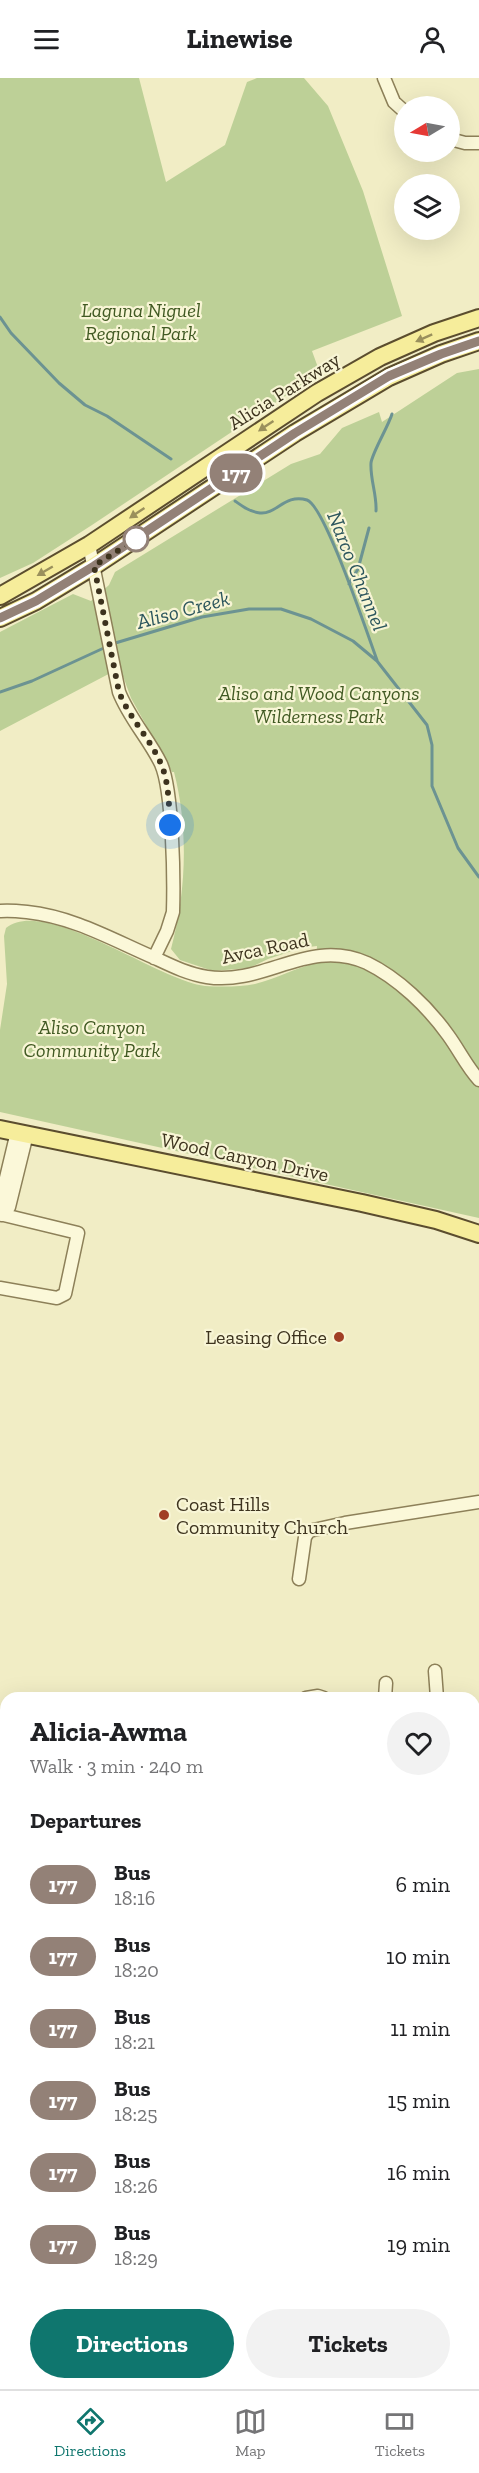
<!DOCTYPE html>
<meta charset="utf-8">
<style>
body{margin:0;font-family:"Zilla Slab",serif;background:#f2f2f2;color:#202124;height:100vh;display:flex;flex-direction:column;font-size:22px;white-space:nowrap}
*{box-sizing:border-box;margin:0}
p{font-size:20px;color:#757577}
.icon{flex:none;width:33px;height:33px;fill:none;stroke:currentColor;stroke-width:2;stroke-linecap:round;stroke-linejoin:round}
.map{position:relative;flex:1;overflow:hidden}
.details{position:absolute;left:0px;top:1614px;width:480px;height:698px;display:flex;flex-direction:column;background:#fff;border-radius:18px 18px 0 0;box-shadow:0 6px 24px #0002}
.details>*{flex:none}
.badge{padding:0 12px;border-radius:20px;font-size:21px;line-height:39px}
.needle{width:39px;rotate:260deg}
.controls{position:absolute;left:394px;top:18px;display:grid;gap:12px}
.controls a{display:grid;place-items:center;width:66px;height:66px;border-radius:50%;background:#fff;box-shadow:0 6px 24px #0002;font-size:30px}
.you{position:absolute;width:30px;height:30px;margin:-15px;border:4px solid #fff;border-radius:50%;background:#1a73e8;box-shadow:0 0 0 9px #1a73e833}
.map>.badge{position:absolute;translate:-50% -50%;box-shadow:0 0 0 3px #fff}
h2{padding:0 30px;font-size:22px;line-height:54px}
.round{display:grid;place-items:center;flex:none;width:63px;height:63px;border-radius:32px;background:#f2f2f2}
.head{display:flex;align-items:center;justify-content:space-between;height:102px;padding:0 30px}
h1{font-size:28px;font-weight:800;line-height:45px}
.primary-button{display:flex;gap:12px;margin-top:auto;padding:12px 30px}
.primary-button a{flex:1;height:69px;border-radius:36px;background:#0f766e;color:#fff;font-size:24px;font-weight:800;line-height:69px;text-align:center}
.primary-button a+a{background:#f2f2f2;color:#202124}
ul{padding:0;list-style:none}
li{display:flex;align-items:center;gap:18px;height:72px;padding:0 30px}
li div{flex:1}
li b{display:block;font-size:22px}
li em{font-style:normal}
li .badge{min-width:66px;font-weight:700;text-align:center}
header{display:flex;justify-content:space-between;align-items:center;height:78px;padding:0 30px;background:#fff;font-size:27px;font-weight:800}
.menu{display:flex;justify-content:space-around;align-items:center;height:84px;border-top:2px solid #e0e0e0;background:#fff;font-size:16px;color:#757577}
.menu a{display:grid;justify-items:center;gap:3px}
.menu .current{color:#0f766e}
.map>svg:first-child{display:block}
</style>
<header><svg class="icon" aria-label="menu" viewBox="0 0 24 24"><path d="M4 6h16M4 12h16M4 18h16"/></svg>Linewise<svg class="icon" aria-label="person" viewBox="0 0 24 24"><circle cx="12" cy="8" r="4"/><path d="M4 21q1-7 8-7t8 7"/></svg></header>
<div class="map">
<svg width="479" height="2311" viewBox="0 0 479 2311">
<rect width="100%" height="100%" fill="#f1edc5"/>
<!-- green -->
<path fill="#bdd097" d="M0,0H139L166,104L225,67L247,4L257,0H304L328,28L363,113L402,238L312,273L320,295L92,447L33,485L0,500Z
M479,291V1140L0,1034V952L7,906L4,858L6,850C45,818 157,902 205,908C221,909 240,909 255,906C276,901 295,890 316,885L317,868L301,870L268,881L249,890L213,893L180,882L171,871C186,815 189,752 174,694H172L131,620L120,590L0,653V554L73,516L91,523L109,507L115,494L291,386L320,376L342,350L379,334L382,344L457,295Z
M479,1938V2311H51L59,2306H474V1941Z"/>
<g fill="none" stroke-linecap="round" stroke-linejoin="round">
<!-- stream -->
<path stroke="#6c9392" stroke-width="3" d="M0,239L11,255L59,305L85,327L107,338L171,381
M235,423C242,428 250,434 260,435C276,437 285,415 307,422C325,428 368,558 377,582
M376,433C377,417 370,401 371,385C372,375 388,349 392,336
M349,506L358,491L369,450
M112,566L202,539L249,531H281L311,541L353,563L377,583L427,647L432,667V708L458,770L479,799
M0,614L32,603L106,569"/>
<!-- minor casing -->
<g stroke="#8d8059" stroke-width="15">
<path id="minor" d="M384,0L394,24L405,34
M450,61L465,65H479
M89,467L119,614C129,640 149,661 161,686C173,713 174,802 173,834L167,853L154,880
M0,833C9,832 18,833 27,834C74,839 113,862 155,880C172,888 188,896 207,899C265,908 308,859 367,885C398,900 428,929 448,957C459,972 467,989 479,1002
M0,1125L17,1054
M0,1136L78,1155L65,1216L57,1220L0,1210
M2,1137L9,1129L27,1056
M299,1501L305,1459L309,1453L345,1445L479,1424
M435,1593L437,1620
M306,1620L318,1618L324,1620
M385,1620L386,1605
M474,1637L479,1638
M0,1712L6,1711
M0,1747L6,1755
M474,1831L479,1832
M0,1885L6,1879
M0,2026L6,2038
M0,2131L6,2130"/>
</g>
<!-- major casing -->
<g stroke="#5b4d2e" stroke-width="20">
<path id="major" d="M0,518L89,467L317,315L380,279L434,255L479,240
M0,540L36,523L94,488L295,355L389,299L441,276L479,263
M0,1051L362,1125L436,1142L479,1156
M474,1909L479,1906
M0,2171L6,2170"/>
</g>
<!-- minor -->
<use href="#minor" stroke="#fbf8d9" stroke-width="12"/>
<!-- major -->
<use href="#major" stroke="#f6ed9b" stroke-width="16"/>
</g>
<!-- one-way arrows -->
<defs><path id="oneway-solid" d="M-6-.8H1V-3.2L6.5 0L1 3.2V.8H-6Z" transform="scale(1.5)"/></defs>
<g fill="#9a905c">
<use href="#oneway-solid" transform="translate(424 260) rotate(156)"/>
<use href="#oneway-solid" transform="translate(266 348) rotate(146)"/>
<use href="#oneway-solid" transform="translate(137 435) rotate(146)"/>
<use href="#oneway-solid" transform="translate(45 493) rotate(150)"/>
</g>
<g fill="none" stroke-linecap="round" stroke-linejoin="round">
<!-- line casing -->
<g stroke="#fff" stroke-width="14">
<path id="line" d="M0,540L36,523L94,488L295,355L389,298L441,276L479,263"/>
</g>
<!-- line -->
<use href="#line" stroke="#938177" stroke-width="9"/>
<!-- walk -->
<path stroke="#3d331e" stroke-width="6" stroke-dasharray="0 10.8" d="M136,461L94,488L119,614C130,642 153,663 163,691C169,709 169,729 170,747"/>
</g>
<!-- markers -->
<circle fill="#fff" stroke="#938177" stroke-width="3" cx="136" cy="461" r="12"/>
<g fill="#a13f25" stroke="#f8f5d5" stroke-width="2">
<circle cx="339" cy="1259" r="6"/>
<circle cx="164" cy="1437" r="6"/>
</g>
<g text-anchor="middle" stroke-width="4.5" stroke-linejoin="round" paint-order="stroke">
<!-- park labels -->
<g font-size="20" font-style="italic" fill="#415a23" stroke="#f8f5d5">
<text x="141" y="239">Laguna Niguel<tspan x="141" dy="23">Regional Park</tspan></text>
<text x="319" y="622">Aliso and Wood Canyons<tspan x="319" dy="23">Wilderness Park</tspan></text>
<text x="92" y="956">Aliso Canyon<tspan x="92" dy="23">Community Park</tspan></text>
</g>
<!-- street labels -->
<g font-size="20" fill="#3d331e" stroke="#f8f5d5">
<text transform="translate(284 313) rotate(-32)" y="7">Alicia Parkway</text>
<text transform="translate(265 870) rotate(-12)" y="7">Avca Road</text>
<text transform="translate(245 1079) rotate(12)" y="7">Wood Canyon Drive</text>
</g>
<!-- poi labels -->
<g font-size="20" fill="#3d331e" stroke="#f8f5d5" text-anchor="end">
<text x="327" y="1266">Leasing Office</text>
<text x="176" y="1433" text-anchor="start">Coast Hills<tspan x="176" dy="23">Community Church</tspan></text>
</g>
<!-- water labels -->
<g font-size="21" font-style="italic" fill="#2c565d" stroke="#f8f5d5">
<text transform="translate(357 493) rotate(68)" y="7">Narco Channel</text>
<text transform="translate(183 532) rotate(-15)" y="7">Aliso Creek</text>
</g>
</g>
</svg>
<div class="controls">
<a><svg class="needle" viewBox="-14 -14 28 28"><path d="M0-13l5 13h-10z" fill="#e53935"/><path d="M0 13l5-13h-10z" fill="#757577"/></svg></a>
<a><svg class="icon" aria-label="layers" viewBox="0 0 24 24"><path d="M12 4l9 5-9 5-9-5zM3 14l9 5 9-5"/></svg></a>
</div>
<div class="you" style="left:170px;top:747px"></div>
<b class="badge" style="left:236px;top:395px;background:#938177;color:#fff">177</b>
<section class="details">
<div class="head"><div><h1>Alicia-Awma</h1><p>Walk · 3 min · 240 m</p></div><a class="round"><svg class="icon" aria-label="heart" viewBox="0 0 24 24"><path d="M12 20l-8-8c-3-5 5-10 8-4 3-6 11-1 8 4z"/></svg></a></div>
<h2>Departures</h2>
<ul>
<li><span class="badge" style="background:#938177;color:#fff">177</span><div><b>Bus</b><p>18:16</p></div><em>6 min</em></li>
<li><span class="badge" style="background:#938177;color:#fff">177</span><div><b>Bus</b><p>18:20</p></div><em>10 min</em></li>
<li><span class="badge" style="background:#938177;color:#fff">177</span><div><b>Bus</b><p>18:21</p></div><em>11 min</em></li>
<li><span class="badge" style="background:#938177;color:#fff">177</span><div><b>Bus</b><p>18:25</p></div><em>15 min</em></li>
<li><span class="badge" style="background:#938177;color:#fff">177</span><div><b>Bus</b><p>18:26</p></div><em>16 min</em></li>
<li><span class="badge" style="background:#938177;color:#fff">177</span><div><b>Bus</b><p>18:29</p></div><em>19 min</em></li>
</ul>
<div class="primary-button"><a>Directions</a><a>Tickets</a></div>
</section>
</div>
<nav class="menu">
<a class="current"><svg class="icon" aria-label="directions" viewBox="0 0 24 24"><path d="M12 3l9 9-9 9-9-9zM9 14v-3h6M13 9l2 2-2 2"/></svg>Directions</a>
<a><svg class="icon" aria-label="map" viewBox="0 0 24 24"><path d="M3 6l6-2 6 2 6-2v14l-6 2-6-2-6 2zM9 4v14M15 6v14"/></svg>Map</a>
<a><svg class="icon" aria-label="tickets" viewBox="0 0 24 24"><path d="M3 7h18v10H3zM15 7v10"/></svg>Tickets</a>
</nav>
